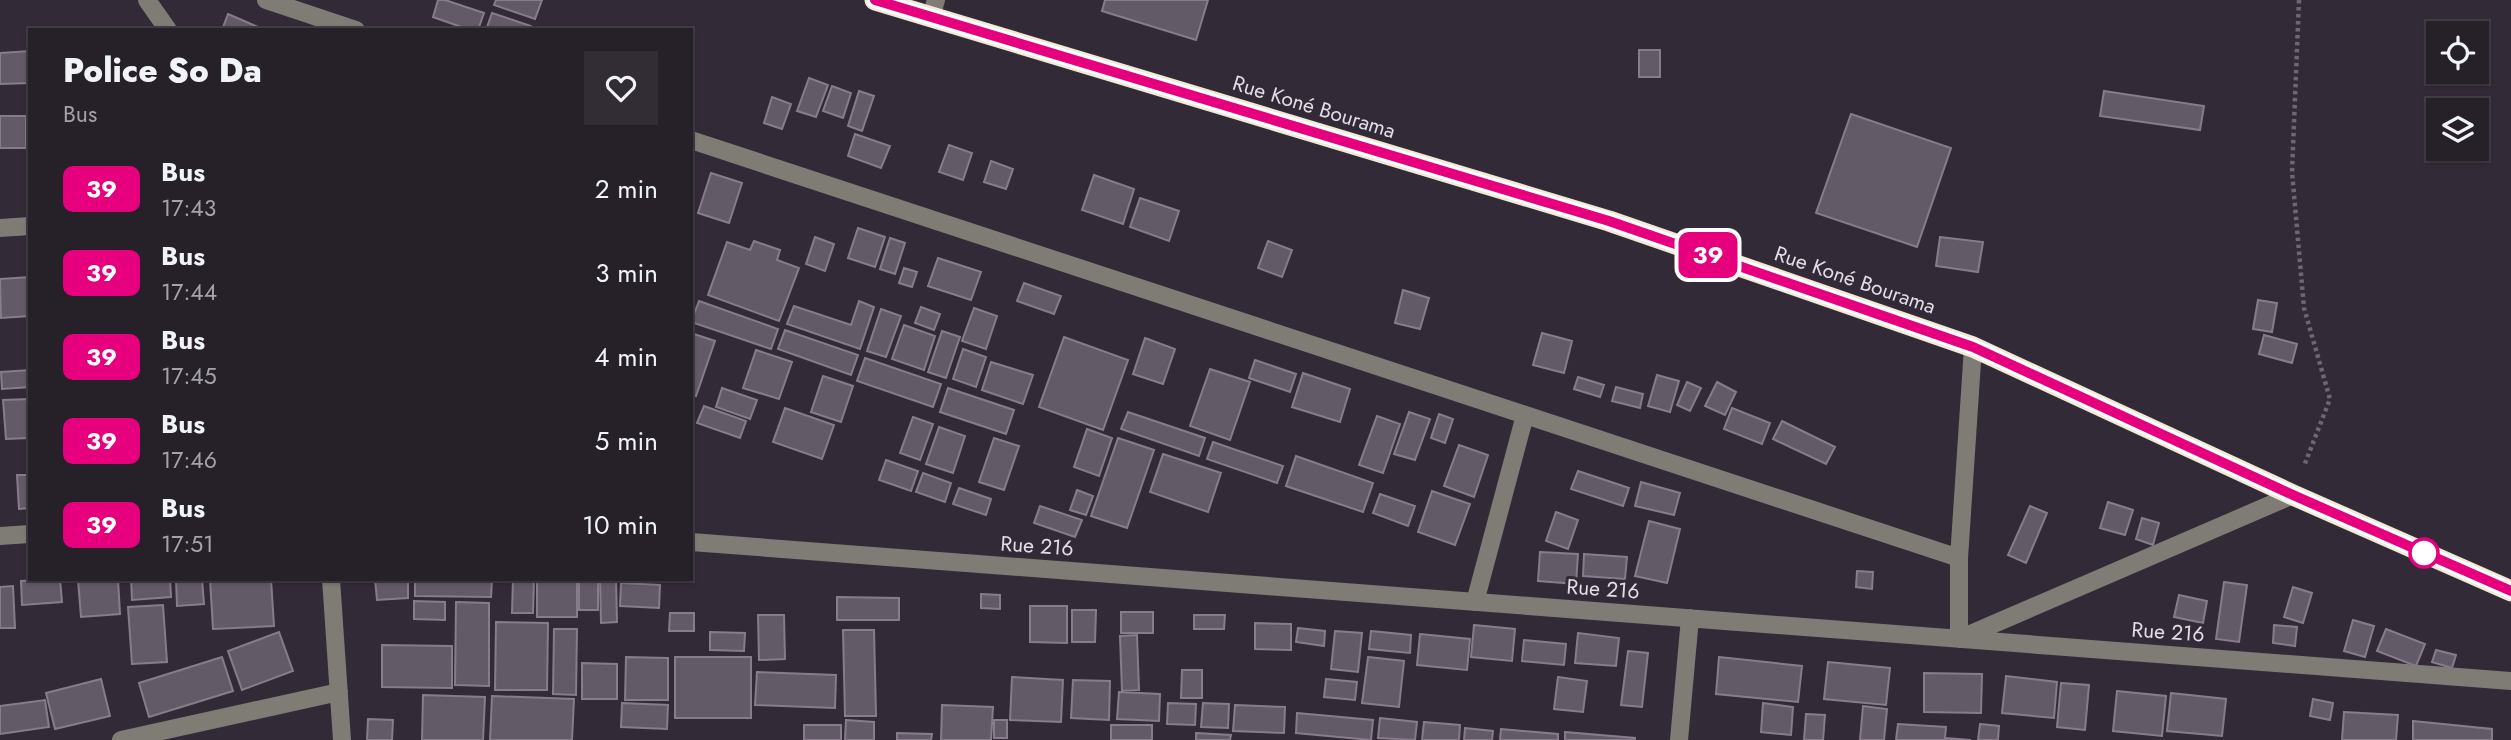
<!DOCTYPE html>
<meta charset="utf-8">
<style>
body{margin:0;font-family:Jost,sans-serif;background:#322d35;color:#f1f3f6;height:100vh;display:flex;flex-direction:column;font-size:26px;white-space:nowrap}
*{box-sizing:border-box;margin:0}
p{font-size:23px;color:#a4a3a8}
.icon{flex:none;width:38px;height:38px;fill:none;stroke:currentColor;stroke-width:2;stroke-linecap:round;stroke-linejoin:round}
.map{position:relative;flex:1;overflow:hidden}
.panel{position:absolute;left:28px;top:28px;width:665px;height:553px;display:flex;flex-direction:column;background:#262029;border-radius:0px;box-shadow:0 2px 5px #0004,0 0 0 2px #423e46}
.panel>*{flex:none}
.badge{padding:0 14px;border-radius:10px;font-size:24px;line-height:46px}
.buttons{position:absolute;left:2426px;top:21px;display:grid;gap:14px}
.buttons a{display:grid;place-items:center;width:63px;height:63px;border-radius:0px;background:#262029;box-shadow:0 2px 5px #0004,0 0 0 2px #423e46;font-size:35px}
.map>.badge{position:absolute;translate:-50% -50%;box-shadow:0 0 0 4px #fff}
.round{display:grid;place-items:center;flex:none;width:74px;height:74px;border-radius:0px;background:#322d35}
.head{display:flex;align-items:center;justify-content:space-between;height:119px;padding:0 35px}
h1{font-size:33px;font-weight:800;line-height:52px}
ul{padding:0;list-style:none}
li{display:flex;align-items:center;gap:21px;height:84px;padding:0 35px}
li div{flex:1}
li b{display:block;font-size:26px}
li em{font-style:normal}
li .badge{min-width:77px;font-weight:700;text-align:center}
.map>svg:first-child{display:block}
</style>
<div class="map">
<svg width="2511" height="740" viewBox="0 0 2511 740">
<rect width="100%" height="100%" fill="#332a37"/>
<!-- building -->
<path fill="#635a68" stroke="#867c8b" stroke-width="2" d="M438,0H445L484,13L478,30H470L433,17Z
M496,0H542L535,19L494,5Z
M1105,0H1208L1196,40L1102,11Z
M492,13L531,26L529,30H486Z
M228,14L265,30H222Z
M1639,50H1660V77H1639Z
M30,51V83L0,84V53Z
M809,78L828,85L816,117L797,111Z
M832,86L851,93L843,118L823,111Z
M859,91L874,96L862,131L848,126Z
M2104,91L2204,106L2200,130L2100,116Z
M772,97L791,104L782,129L764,123Z
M1851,114L1951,148L1917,247L1816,213Z
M0,116H26V148H0Z
M855,134L890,146L881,168L848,156Z
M949,145L972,153L963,180L939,172Z
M991,161L1013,169L1006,189L984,182Z
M711,173L742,183L729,223L698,213Z
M1094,175L1134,189L1123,224L1082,210Z
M1140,198L1179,211L1169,241L1130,227Z
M858,228L885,237L875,267L848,258Z
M815,237L834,244L825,271L806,264Z
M1940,237L1983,242L1978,272L1936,266Z
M890,238L905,243L895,274L880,269Z
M754,241L780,250L777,260L799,268L779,321L708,295L727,242L750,250Z
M1268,241L1292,250L1282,277L1258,268Z
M938,258L981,272L971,300L928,286Z
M904,268L917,272L912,287L899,283Z
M30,277V316L1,318L0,279Z
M1024,283L1061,296L1054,314L1017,301Z
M1403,290L1429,298L1420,329L1395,323Z
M2258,300L2277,303L2272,332L2253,329Z
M699,301L778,329L771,349L691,322Z
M859,301L874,307L860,349L787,324L794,306L851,325Z
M921,307L940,314L934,330L915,323Z
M974,308L997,316L986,349L962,341Z
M881,309L901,316L886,357L867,351Z
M904,325L935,336L924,370L892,359Z
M785,330L858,355L851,375L778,349Z
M942,331L960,337L946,378L928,372Z
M691,333L715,341L696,396L691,395Z
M1542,333L1572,341L1564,373L1533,365Z
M2264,335L2297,344L2292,363L2259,354Z
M1064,337L1128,360L1103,430L1039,407Z
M1145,338L1175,349L1163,384L1133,374Z
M963,349L986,357L976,387L953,379Z
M756,350L792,362L779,399L743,388Z
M865,358L941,384L933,407L857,381Z
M1255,360L1296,374L1290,392L1249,378Z
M991,362L1033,375L1023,404L982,390Z
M1210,369L1250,382L1230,440L1190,426Z
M30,370V387L2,389L1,372Z
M1303,373L1350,389L1340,422L1292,407Z
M1657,375L1679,381L1670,412L1648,406Z
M823,376L853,386L841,422L811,412Z
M1578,377L1604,385L1600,397L1574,389Z
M1687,382L1701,388L1690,411L1677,405Z
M1717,382L1736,392L1725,415L1705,406Z
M1616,387L1643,394L1640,408L1612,401Z
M722,388L757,400L750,419L716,407Z
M948,388L1014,410L1006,434L940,412Z
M28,399L30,438L6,439L3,400Z
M704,406L746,421L740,438L697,423Z
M785,408L834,425L822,459L773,442Z
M1732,408L1770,423L1762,444L1724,429Z
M1128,412L1205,438L1199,456L1121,429Z
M1409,412L1430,419L1415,460L1394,454Z
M1439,414L1453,419L1445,443L1431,438Z
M1377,416L1400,424L1383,473L1359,465Z
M913,417L933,424L920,460L900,453Z
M1782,421L1835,447L1826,464L1773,439Z
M939,427L965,436L953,473L926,464Z
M1087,429L1112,438L1099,476L1074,467Z
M994,438L1019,446L1004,490L979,482Z
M1118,438L1154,450L1127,528L1091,516Z
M1213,442L1283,466L1277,483L1207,459Z
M1459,445L1488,455L1474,497L1444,486Z
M1163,454L1221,473L1208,512L1150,492Z
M1296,456L1373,483L1363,512L1286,486Z
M886,460L918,471L911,491L879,480Z
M1578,471L1629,488L1623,506L1571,489Z
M923,473L951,483L945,502L916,492Z
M17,475H30V508L19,509Z
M1641,482L1680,493L1674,515L1635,506Z
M959,488L991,499L986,515L953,504Z
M1077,490L1093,496L1086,515L1070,510Z
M1432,491L1470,504L1455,545L1418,532Z
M1380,494L1415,506L1408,526L1373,513Z
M2108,502L2133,510L2125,535L2100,528Z
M1040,506L1082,520L1075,537L1034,523Z
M2030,506L2047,513L2026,563L2008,555Z
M1556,512L1578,520L1568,549L1546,541Z
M2142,518L2159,523L2153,545L2136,539Z
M1649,521L1680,529L1667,583L1635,576Z
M1540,552L1578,554L1576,584L1538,581Z
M1584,554L1627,557L1625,579L1583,576Z
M1857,571L1873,572L1872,589L1856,587Z
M60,579L62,602L22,605L21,581Z
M118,579L120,614L81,617L78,580Z
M131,579H170L171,597L132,600Z
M176,579H202L204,604L177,606Z
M210,579H271L274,626L213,629Z
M375,579H408V598L377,600Z
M415,579H492L491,597L415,596Z
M513,579H534L533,613H512Z
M537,579H577V617H537Z
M600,579H616L617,622L601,623Z
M579,582H598V610H579Z
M2224,582L2247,585L2239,642L2216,639Z
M621,583L660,585L659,608L620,606Z
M13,586L15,628H0V587Z
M2293,587L2312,593L2303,623L2284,617Z
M981,594L1000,595V609L981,608Z
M2179,595L2207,601L2203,623L2174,617Z
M837,597L899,598V620H837Z
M414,601L445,602V620L414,619Z
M456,602L489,603V686L455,685Z
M163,605L167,662L132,664L128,607Z
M1030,606H1067V643L1030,642Z
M1072,610H1096L1095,642H1072Z
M1121,612H1153V633H1121Z
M670,613H694V631H669Z
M758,615H784L785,659L759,660Z
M1194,615H1225L1224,629H1194Z
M2353,620L2374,626L2365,657L2344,651Z
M496,622L548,623L547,690H495Z
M1255,623L1291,624V650L1255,649Z
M1474,625L1515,629L1512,661L1471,657Z
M2274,625L2297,627L2295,646L2273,643Z
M1298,628L1325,631L1324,646L1296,642Z
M554,629H577L576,695L553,694Z
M2386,629L2425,644L2416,666L2377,651Z
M843,630H874L876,716H845Z
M1335,631L1362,633L1358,672L1331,669Z
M1371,631L1411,635L1410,653L1369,649Z
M279,632L293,671L242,690L228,651Z
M710,632L745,633L744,651L710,650Z
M1578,633L1619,638L1616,666L1575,663Z
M1420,634L1470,639L1467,670L1417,665Z
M1137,635L1139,690L1122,691L1120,636Z
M1524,640L1566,644L1564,665L1522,661Z
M382,645L452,646V688L382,687Z
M2436,650L2456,655L2452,668L2432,662Z
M1628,651L1648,653L1642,707L1621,705Z
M222,657L233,691L149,717L139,683Z
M626,657L668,658V700H625Z
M675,657H751V718H675Z
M1368,657L1404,661L1399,707L1362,703Z
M1719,657L1802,666L1798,702L1716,694Z
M1828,662L1890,668L1886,705L1824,699Z
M582,663L617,664V699H582Z
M1182,670H1202V698H1181Z
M757,672L836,675L835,708L755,705Z
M1924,673L1982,674L1981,713L1924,712Z
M2006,676L2057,682L2054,718L2002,713Z
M1012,677L1063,680L1061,722L1010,720Z
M1558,677L1587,681L1583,712L1554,709Z
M101,679L110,716L55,729L46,693Z
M1326,679L1357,682L1355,700L1324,697Z
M1073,680L1110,681L1109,720L1071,718Z
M2061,683L2089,685L2085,730L2057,727Z
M2117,691L2166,696L2162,736L2113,731Z
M1119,692L1160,694L1159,721L1117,719Z
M2171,693L2226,699L2222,736L2167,731Z
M423,695L485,697L483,740H422Z
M492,696L574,699L572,740H490Z
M2313,699L2333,703L2330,720L2310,716Z
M45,700L49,727L0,734V706Z
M622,703L668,705L667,729L621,727Z
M1168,703L1196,704L1195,725L1167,724Z
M1203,703L1229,704L1228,728L1201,727Z
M1763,703L1793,707L1791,735L1761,732Z
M942,705L993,707L991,740H941Z
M1235,705L1285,707L1284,733L1233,731Z
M1863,706L1887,709L1884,740H1860Z
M2344,712L2398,715L2396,740H2342Z
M1297,713L1373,720L1371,740L1296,733Z
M1806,714L1825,715L1823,740H1804Z
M1380,718L1417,722L1415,740L1378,738Z
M368,719L393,720L392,740H367Z
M846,720L874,722V740H845Z
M994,720H1007V738H994Z
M2413,721L2492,729V740H2413Z
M1424,722L1460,725L1459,740H1422Z
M1898,724L1946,727L1945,738L1971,740H1896Z
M1980,724L1999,726L1998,740H1978Z
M804,725H841V740H804Z
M1111,725H1152V740H1111Z
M1465,728L1493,731L1492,740H1464Z
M1501,729L1558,734V740H1500Z
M1565,732L1635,738V740H1565Z
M897,733L932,734L931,740H897Z
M1196,733L1231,735L1230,740H1196Z"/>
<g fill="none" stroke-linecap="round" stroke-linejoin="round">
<!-- path -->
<path stroke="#6e6772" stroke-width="4.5" stroke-dasharray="3.5 3.5" stroke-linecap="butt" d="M2299,0L2292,172L2304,308L2330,399L2304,466"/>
<!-- minor -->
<path stroke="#7f7c75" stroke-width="18" d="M147,0L168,30
M266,0L356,30
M931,17L936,0
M691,140L1959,558
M0,228L30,226
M1973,347L1959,558V639L2293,495
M0,536L30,534
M691,542L2511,681
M331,579L342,740
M1475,602L1525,415
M121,740L339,692
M1679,740L1690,618"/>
<!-- highway -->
<path stroke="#f0ead7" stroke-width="21" d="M875,0L1609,221L1973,347L2293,495L2511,591"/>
</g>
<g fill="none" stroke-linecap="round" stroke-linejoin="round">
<!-- line casing -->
<g stroke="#fff" stroke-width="16">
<path id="line" d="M875,0L1609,221L1973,347L2293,495L2511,591"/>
</g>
<!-- line -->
<use href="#line" stroke="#e6007e" stroke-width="10"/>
</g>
<!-- markers -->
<circle fill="#fff" stroke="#e6007e" stroke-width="3.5" cx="2424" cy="553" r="14"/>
<g text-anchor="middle" stroke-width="6" stroke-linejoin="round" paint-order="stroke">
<!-- street labels -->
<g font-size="21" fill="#e3dee6" stroke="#332a37">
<text transform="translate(1314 107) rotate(17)" y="7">Rue Koné Bourama</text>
<text transform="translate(1855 280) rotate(19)" y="7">Rue Koné Bourama</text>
<text transform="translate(1037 546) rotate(4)" y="7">Rue 216</text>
<text transform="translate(1603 589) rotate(4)" y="7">Rue 216</text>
<text transform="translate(2168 632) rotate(4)" y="7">Rue 216</text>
</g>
</g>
</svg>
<div class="buttons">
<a><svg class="icon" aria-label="locate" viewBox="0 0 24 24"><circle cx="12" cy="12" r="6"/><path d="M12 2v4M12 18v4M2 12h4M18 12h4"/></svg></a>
<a><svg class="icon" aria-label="layers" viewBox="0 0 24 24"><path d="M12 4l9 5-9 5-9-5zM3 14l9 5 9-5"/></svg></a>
</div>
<b class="badge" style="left:1708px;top:255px;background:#e6007e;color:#fff">39</b>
<section class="panel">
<div class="head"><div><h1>Police So Da</h1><p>Bus</p></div><a class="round"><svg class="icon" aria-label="heart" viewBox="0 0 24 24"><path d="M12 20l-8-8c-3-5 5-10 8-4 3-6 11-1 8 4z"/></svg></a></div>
<ul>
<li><span class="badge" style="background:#e6007e;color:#fff">39</span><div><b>Bus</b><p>17:43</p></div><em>2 min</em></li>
<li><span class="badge" style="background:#e6007e;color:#fff">39</span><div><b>Bus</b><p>17:44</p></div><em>3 min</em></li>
<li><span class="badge" style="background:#e6007e;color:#fff">39</span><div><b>Bus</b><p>17:45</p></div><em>4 min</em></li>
<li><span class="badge" style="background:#e6007e;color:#fff">39</span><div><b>Bus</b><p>17:46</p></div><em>5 min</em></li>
<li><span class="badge" style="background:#e6007e;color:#fff">39</span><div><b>Bus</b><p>17:51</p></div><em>10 min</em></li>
</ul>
</section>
</div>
